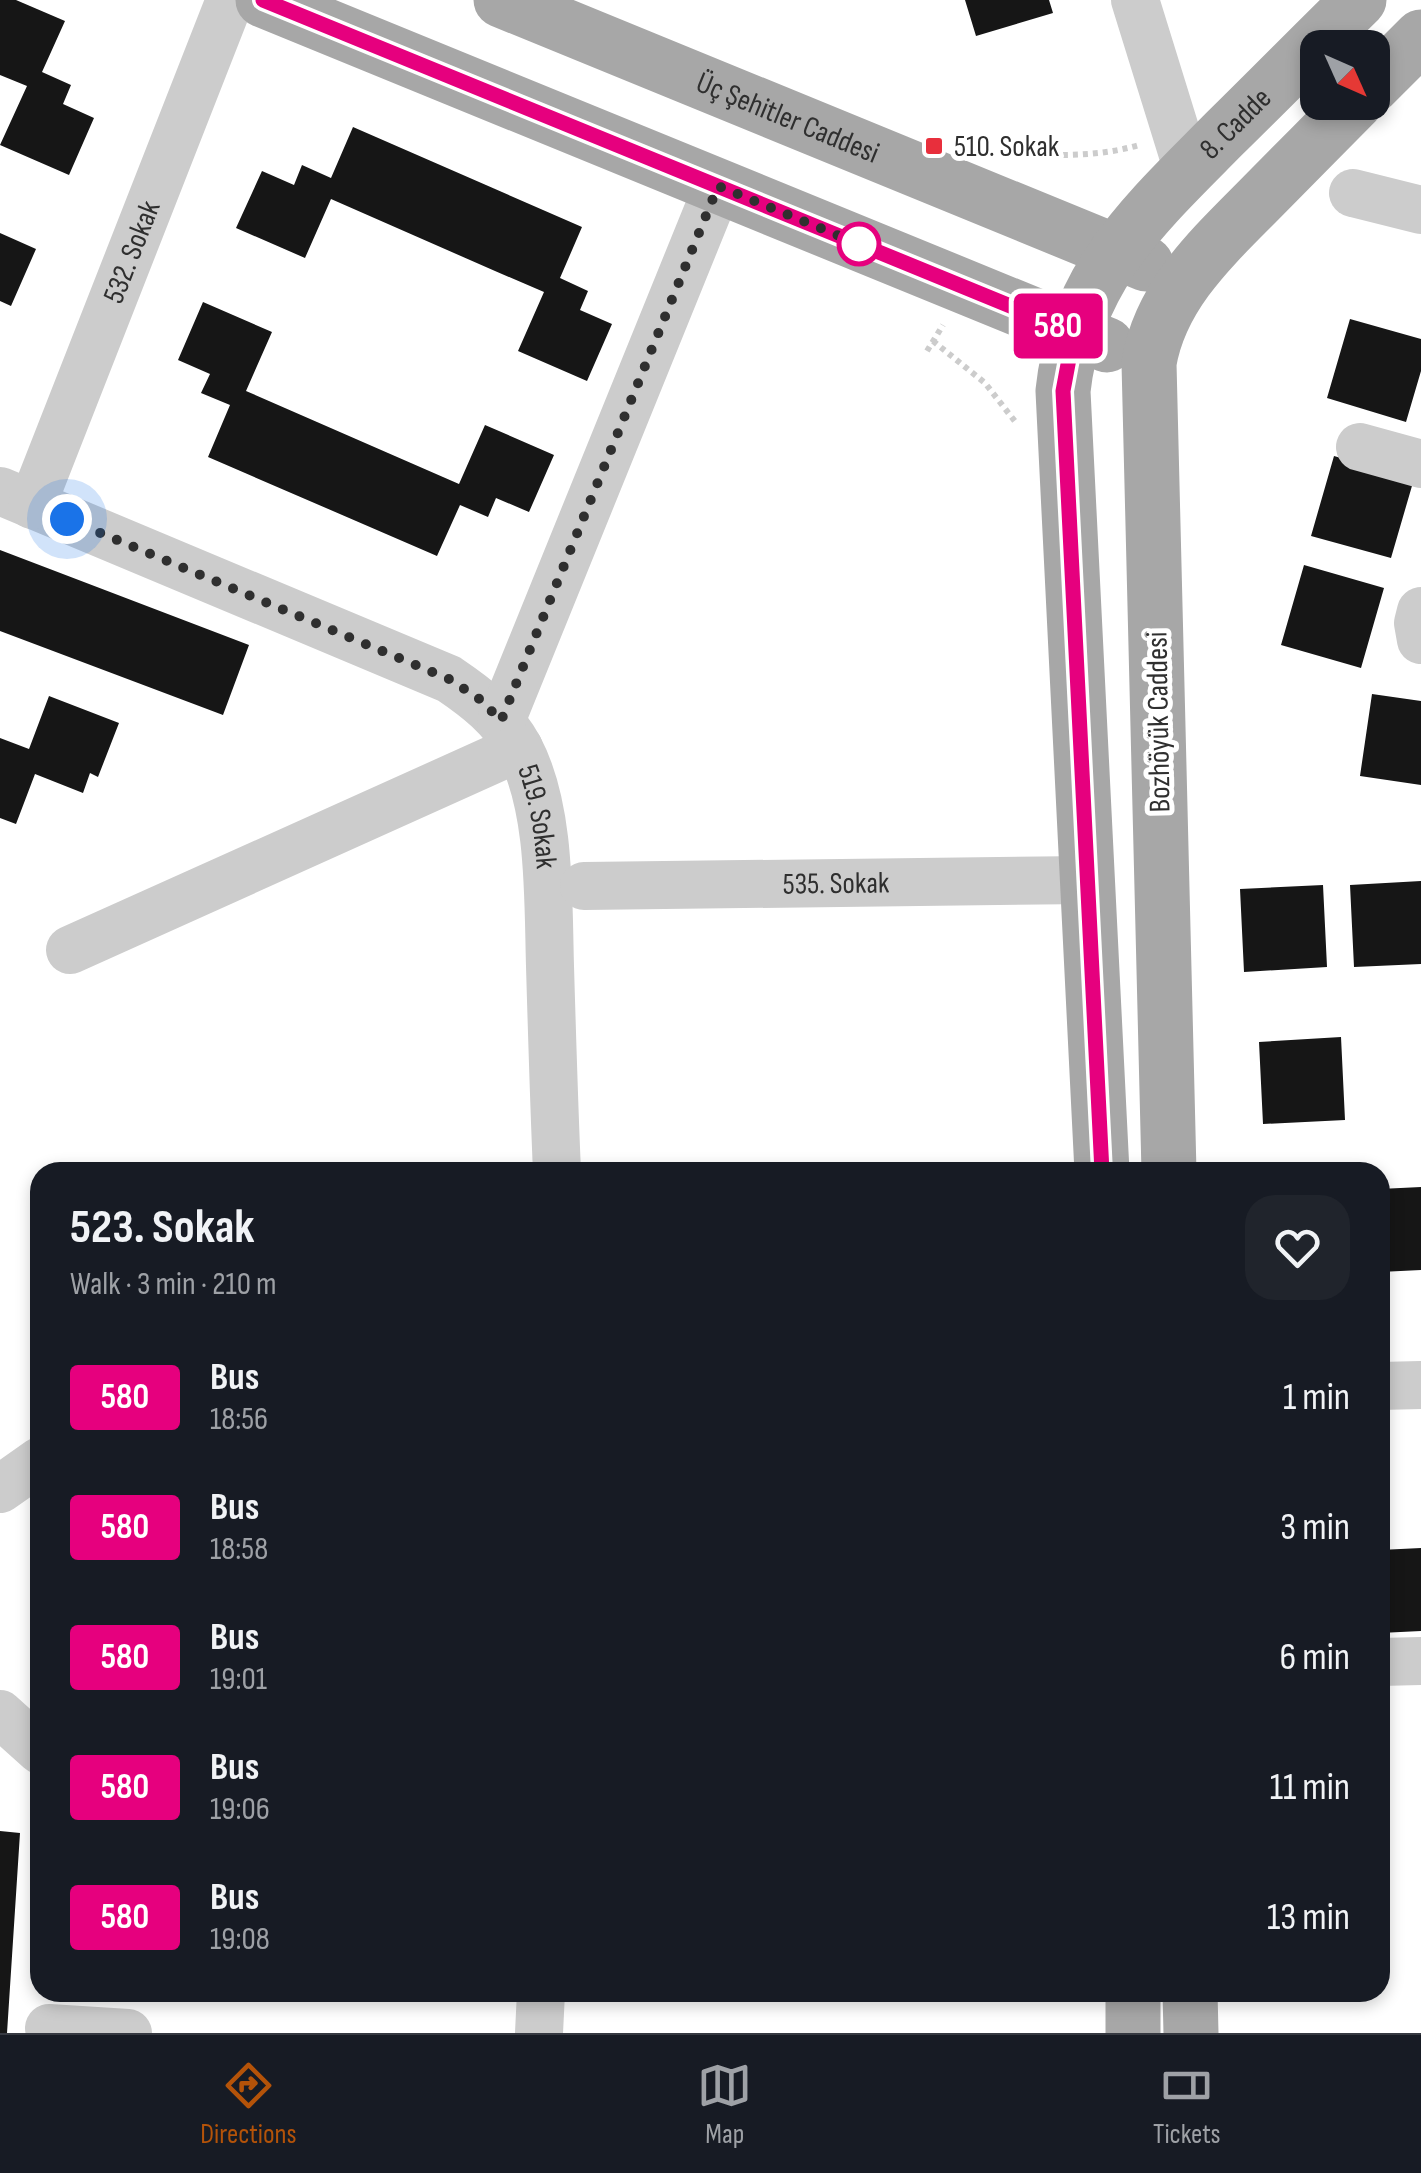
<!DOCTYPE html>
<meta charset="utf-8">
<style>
body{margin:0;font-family:"Sofia Sans Condensed",sans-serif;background:#20242c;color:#f1f3f6;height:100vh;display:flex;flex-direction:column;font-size:38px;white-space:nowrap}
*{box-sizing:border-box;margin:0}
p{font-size:32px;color:#9ea1a6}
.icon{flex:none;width:55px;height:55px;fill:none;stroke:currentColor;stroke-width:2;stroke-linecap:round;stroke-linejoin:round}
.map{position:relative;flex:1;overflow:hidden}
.panel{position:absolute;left:30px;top:1162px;width:1360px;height:840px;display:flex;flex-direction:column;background:#171b24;border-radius:30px;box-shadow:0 5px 15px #0003}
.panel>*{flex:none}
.badge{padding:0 20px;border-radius:8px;font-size:35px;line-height:65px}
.needle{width:65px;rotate:135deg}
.fabs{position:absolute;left:1300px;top:30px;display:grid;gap:20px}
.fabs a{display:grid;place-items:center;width:90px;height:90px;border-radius:20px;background:#171b24;box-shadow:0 5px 15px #0003;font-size:50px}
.you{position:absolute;width:50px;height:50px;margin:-25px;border:8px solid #fff;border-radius:50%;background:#1a73e8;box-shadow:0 0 0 15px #1a73e833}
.map>.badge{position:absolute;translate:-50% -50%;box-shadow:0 0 0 5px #fff}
.round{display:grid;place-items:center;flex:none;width:105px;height:105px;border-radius:30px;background:#20242c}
.head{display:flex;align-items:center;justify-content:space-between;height:170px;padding:0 40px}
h1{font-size:48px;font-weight:700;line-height:75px}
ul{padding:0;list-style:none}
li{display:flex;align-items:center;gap:30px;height:130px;padding:0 40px}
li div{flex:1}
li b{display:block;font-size:38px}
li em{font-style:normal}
li .badge{min-width:110px;font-weight:700;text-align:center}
.menu{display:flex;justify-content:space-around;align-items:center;height:140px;border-top:2px solid #363941;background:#171b24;font-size:28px;color:#9ea1a6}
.menu a{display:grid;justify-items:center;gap:5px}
.menu .current{color:#b45309}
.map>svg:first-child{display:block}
</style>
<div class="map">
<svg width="1421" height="2033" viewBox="0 0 1421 2033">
<rect width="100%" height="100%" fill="#fff"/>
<!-- building -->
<path fill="#161616" d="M0,0H16L65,21L42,72L71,85L63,104L94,118L69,175L0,145L27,86L0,75Z
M965,0H1049L1053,13L976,36Z
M353,127L582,227L560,278L588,291L580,310L612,324L587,381L518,351L544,292L495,271L331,199L305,258L236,228L262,171L294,185L302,165L331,178Z
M0,233L36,249L11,306L0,301Z
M203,302L272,332L246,391L459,484L485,425L554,455L529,512L496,498L488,517L460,505L437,556L208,457L230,405L201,393L210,374L178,360Z
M1350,319L1421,339V371L1406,422L1327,398Z
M1334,456L1414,479L1391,558L1311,536Z
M0,550L249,645L223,715L0,631Z
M1304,565L1384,588L1361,668L1281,645Z
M1372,694L1421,701V785L1360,776Z
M49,696L119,723L98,777L90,773L83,793L35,774L16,824L0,818V738L29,749Z
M1421,881V964L1354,967L1350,885Z
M1323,885L1327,967L1244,972L1240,889Z
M1341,1037L1345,1120L1263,1124L1259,1042Z
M1421,1187V1270L1380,1272V1189Z
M1421,1548V1631L1380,1633V1550Z
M0,1831L20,1833L7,2033H0Z"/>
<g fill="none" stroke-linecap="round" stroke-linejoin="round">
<!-- path -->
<path stroke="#ccc" stroke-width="6" stroke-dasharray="5 5" stroke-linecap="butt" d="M1003,152C1048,156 1094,158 1139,145
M933,341L985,383L1017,424
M927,351L943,325"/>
<!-- minor -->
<g stroke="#ccc" stroke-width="48">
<path d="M1135,0L1188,171"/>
<path d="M1353,193L1421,210"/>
<path d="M1360,447L1421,464"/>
<path id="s1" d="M0,491L449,679C477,698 502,717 519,748C551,808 548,899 550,966C552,1035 554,1104 557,1172"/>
<path id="s2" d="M32,505L230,0"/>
<path d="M1421,611L1418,623L1421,640"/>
<path d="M501,721L718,186"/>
<path id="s3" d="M584,886L1088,880"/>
<path d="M70,950L519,748"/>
<path d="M1380,1386L1421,1385"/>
<path d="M0,1489L40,1461"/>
<path d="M1380,1662L1421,1661"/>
<path d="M0,1714L40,1750"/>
<path d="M49,2028L128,2033"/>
<path d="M539,2033L541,1992"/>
</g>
<!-- major -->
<g stroke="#a7a7a7" stroke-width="55">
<path d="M263,0L1107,345"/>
<path id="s4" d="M501,0L1146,264"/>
<path d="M1372,86L1421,37"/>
<path id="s5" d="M1102,1172L1063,391C1075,276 1146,213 1222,136C1268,91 1313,45 1359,0"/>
<path d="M1169,1172L1149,363C1161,292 1216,244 1264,195C1295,164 1325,133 1356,102"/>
<path d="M1133,1992V2033"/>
<path d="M1190,1992L1191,2033"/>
</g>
</g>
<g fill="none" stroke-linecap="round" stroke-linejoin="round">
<!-- line casing -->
<g stroke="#fff" stroke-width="22">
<path id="line" d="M263,0L1074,332L1063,391L1102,1172"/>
</g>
<!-- line -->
<use href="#line" stroke="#e6007e" stroke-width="15"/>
<!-- walk -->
<path stroke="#2f2f2f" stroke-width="10" stroke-dasharray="0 18" d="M67,519L449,679L481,700L501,721L718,186L859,244"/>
</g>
<!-- markers -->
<rect fill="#e82f3c" stroke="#fff" stroke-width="4" x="924" y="136" width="20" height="20" rx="5"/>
<circle fill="#fff" stroke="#e6007e" stroke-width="5" cx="859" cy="244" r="20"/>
<g text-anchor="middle" stroke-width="10" stroke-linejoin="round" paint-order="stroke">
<!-- street labels -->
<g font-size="30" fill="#2f2f2f" stroke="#fff">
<text dy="10" stroke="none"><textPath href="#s4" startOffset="310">Üç Şehitler Caddesi</textPath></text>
<text dy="10" stroke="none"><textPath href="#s5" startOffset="1108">8. Cadde</textPath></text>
<text dy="10" stroke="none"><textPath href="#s2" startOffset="272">532. Sokak</textPath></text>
<text transform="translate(1158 722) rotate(-91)" y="10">Bozhöyük Caddesi</text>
<text dy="10" stroke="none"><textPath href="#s1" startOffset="658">519. Sokak</textPath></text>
<text dy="10" stroke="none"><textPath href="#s3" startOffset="252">535. Sokak</textPath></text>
</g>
<!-- poi labels -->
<g font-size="30" fill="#2f2f2f" stroke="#fff" text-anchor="start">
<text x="954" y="156">510. Sokak</text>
</g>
</g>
</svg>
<div class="fabs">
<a><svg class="needle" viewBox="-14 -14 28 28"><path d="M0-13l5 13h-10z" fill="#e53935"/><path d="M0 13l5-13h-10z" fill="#9ea1a6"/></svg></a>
</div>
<div class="you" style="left:67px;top:519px"></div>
<b class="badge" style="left:1058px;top:326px;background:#e6007e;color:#fff">580</b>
<section class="panel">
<div class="head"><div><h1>523. Sokak</h1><p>Walk · 3 min · 210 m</p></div><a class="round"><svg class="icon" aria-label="heart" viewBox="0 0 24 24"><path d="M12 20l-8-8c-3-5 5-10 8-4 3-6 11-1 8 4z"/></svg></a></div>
<ul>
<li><span class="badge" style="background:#e6007e;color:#fff">580</span><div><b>Bus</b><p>18:56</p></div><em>1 min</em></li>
<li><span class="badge" style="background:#e6007e;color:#fff">580</span><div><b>Bus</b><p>18:58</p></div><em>3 min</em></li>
<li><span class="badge" style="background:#e6007e;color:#fff">580</span><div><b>Bus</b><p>19:01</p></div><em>6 min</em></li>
<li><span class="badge" style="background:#e6007e;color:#fff">580</span><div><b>Bus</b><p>19:06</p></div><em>11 min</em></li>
<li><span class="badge" style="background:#e6007e;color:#fff">580</span><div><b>Bus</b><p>19:08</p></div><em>13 min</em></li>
</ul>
</section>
</div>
<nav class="menu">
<a class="current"><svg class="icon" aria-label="directions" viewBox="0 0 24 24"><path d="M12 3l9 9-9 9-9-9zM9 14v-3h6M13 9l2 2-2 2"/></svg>Directions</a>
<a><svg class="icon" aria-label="map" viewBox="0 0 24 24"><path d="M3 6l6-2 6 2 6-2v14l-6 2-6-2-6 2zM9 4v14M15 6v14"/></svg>Map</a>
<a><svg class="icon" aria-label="tickets" viewBox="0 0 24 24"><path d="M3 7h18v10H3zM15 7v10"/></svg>Tickets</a>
</nav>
